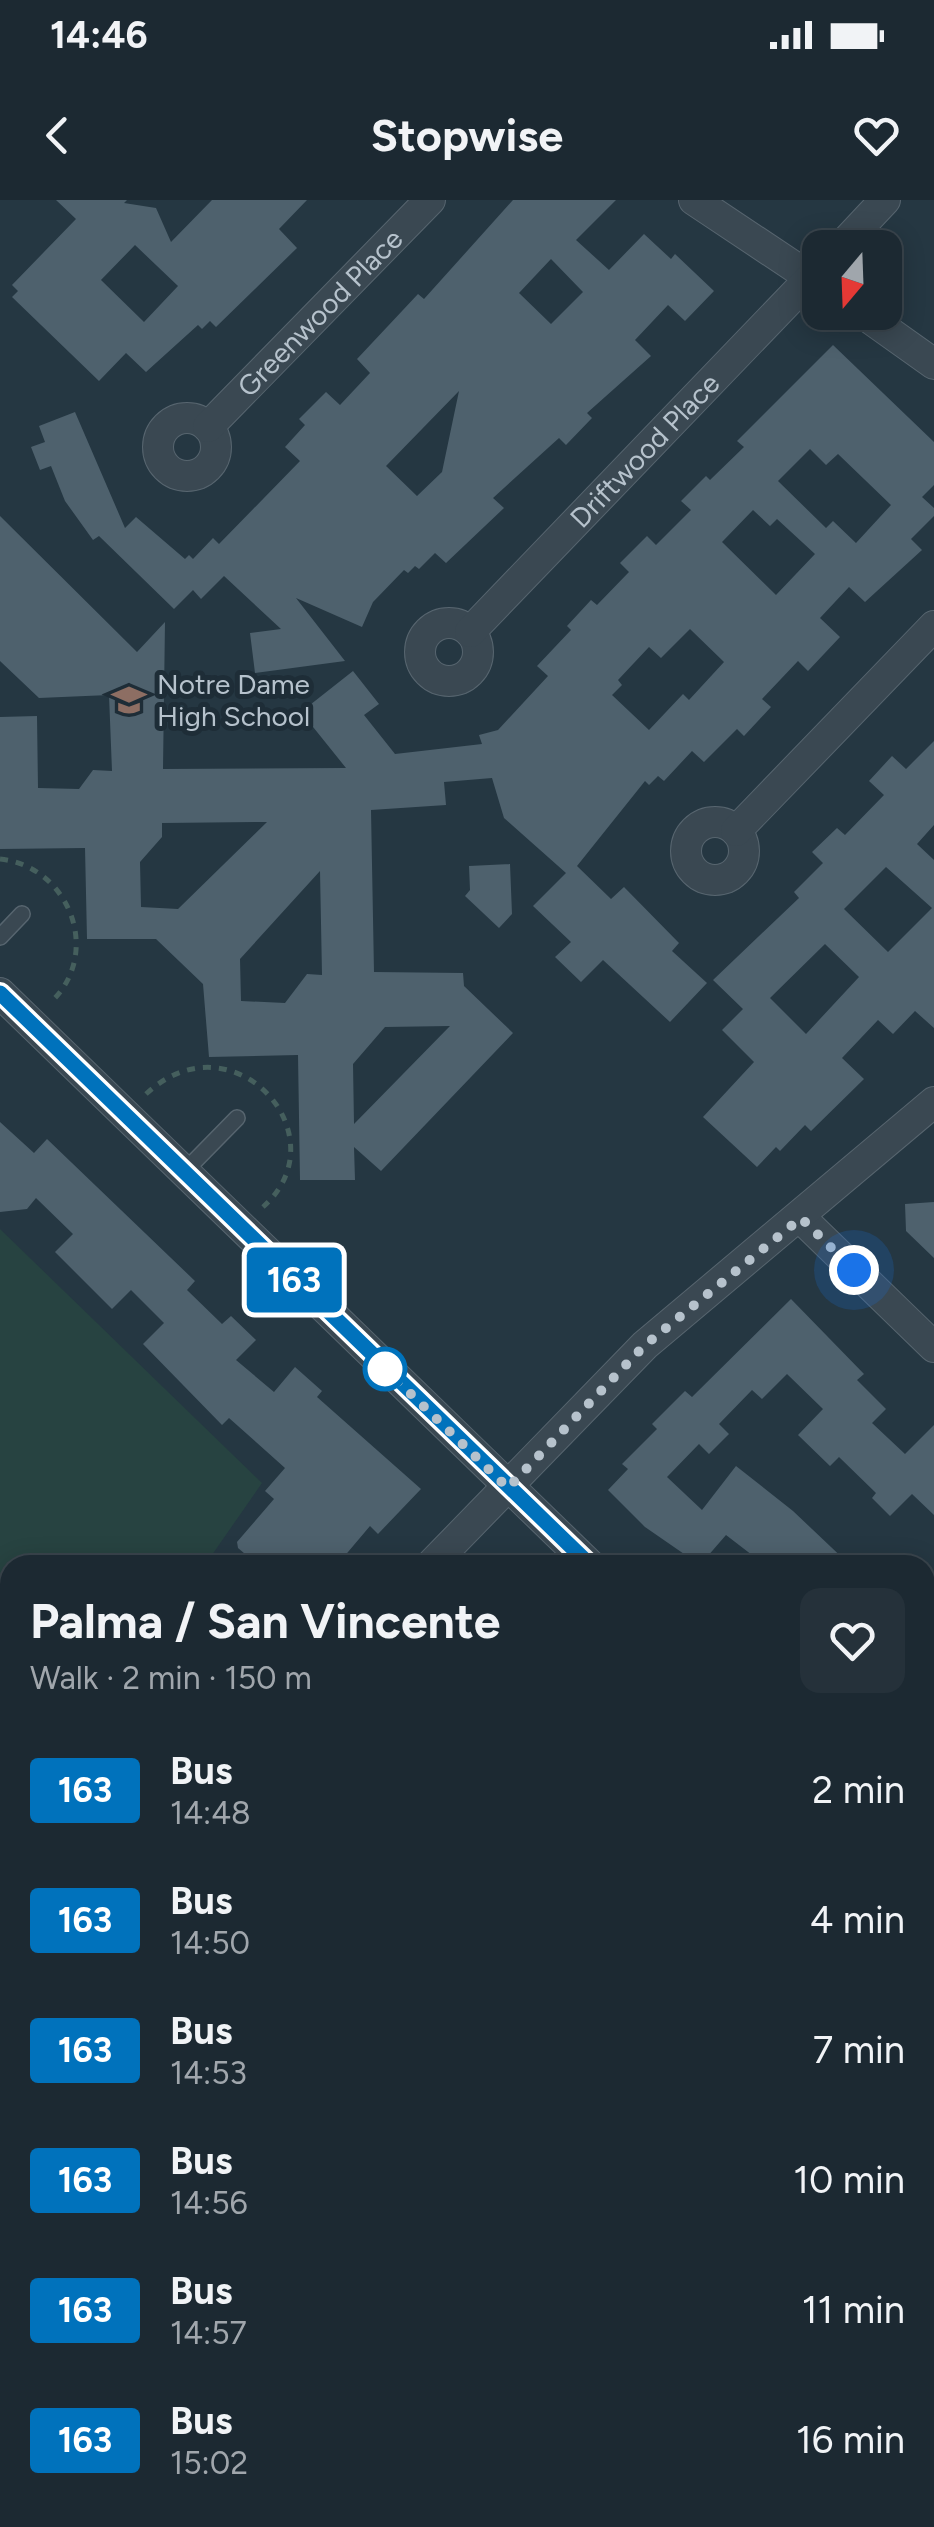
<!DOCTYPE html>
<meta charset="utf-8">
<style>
body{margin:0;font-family:Figtree,sans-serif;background:#25313a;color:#f1f3f6;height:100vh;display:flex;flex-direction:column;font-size:38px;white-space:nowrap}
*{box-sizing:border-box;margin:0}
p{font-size:32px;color:#a0a6ac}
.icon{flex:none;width:55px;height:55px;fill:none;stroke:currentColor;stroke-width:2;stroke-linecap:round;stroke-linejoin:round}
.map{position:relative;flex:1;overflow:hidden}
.sheet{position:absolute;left:0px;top:1355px;width:935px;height:972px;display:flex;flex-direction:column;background:#1c2932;border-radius:30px 30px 0 0;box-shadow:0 5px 25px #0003,0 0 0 2px #3a454d}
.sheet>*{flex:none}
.badge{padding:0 20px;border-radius:8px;font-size:35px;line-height:65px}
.needle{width:65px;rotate:199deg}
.fabs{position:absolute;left:802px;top:30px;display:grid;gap:20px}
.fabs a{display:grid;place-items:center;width:100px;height:100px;border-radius:20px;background:#1c2932;box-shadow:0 5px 25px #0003,0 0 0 2px #3a454d;font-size:50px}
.you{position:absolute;width:50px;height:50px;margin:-25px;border:8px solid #fff;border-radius:50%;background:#1a73e8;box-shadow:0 0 0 15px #1a73e833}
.map>.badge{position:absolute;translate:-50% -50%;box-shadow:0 0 0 5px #fff}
.round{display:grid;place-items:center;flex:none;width:105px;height:105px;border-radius:20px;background:#25313a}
.head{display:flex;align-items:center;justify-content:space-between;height:170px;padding:0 30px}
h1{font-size:48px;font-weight:700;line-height:75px}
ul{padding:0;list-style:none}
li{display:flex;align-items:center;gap:30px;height:130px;padding:0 30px}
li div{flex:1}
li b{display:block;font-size:38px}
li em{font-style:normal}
li .badge{min-width:110px;font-weight:700;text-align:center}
.status{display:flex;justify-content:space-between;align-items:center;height:70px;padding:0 50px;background:#1c2932;direction:ltr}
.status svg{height:28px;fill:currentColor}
header{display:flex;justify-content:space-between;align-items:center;height:130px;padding:0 30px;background:#1c2932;font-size:45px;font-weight:700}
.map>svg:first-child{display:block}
</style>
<div class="status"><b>14:46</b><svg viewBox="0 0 49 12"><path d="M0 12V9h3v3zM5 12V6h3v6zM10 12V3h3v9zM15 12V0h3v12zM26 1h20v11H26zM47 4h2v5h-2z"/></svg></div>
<header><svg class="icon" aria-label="back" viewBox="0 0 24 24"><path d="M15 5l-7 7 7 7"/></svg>Stopwise<svg class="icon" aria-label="heart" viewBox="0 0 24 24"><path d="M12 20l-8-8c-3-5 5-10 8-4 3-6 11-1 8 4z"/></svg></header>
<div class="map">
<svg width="934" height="2327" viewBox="0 0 934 2327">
<rect width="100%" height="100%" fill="#253742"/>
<!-- green -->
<path fill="#274341" d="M0,1029L262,1283L205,1365H10V1476L0,1466Z"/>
<!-- building -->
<path fill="#4e616d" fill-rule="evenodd" d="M56,0H127L124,3L156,8L171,42L212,0H307L279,29L297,48L216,127L210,121L202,129L198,125L146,172L126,153L99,181L12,97L18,91L12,85L76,19ZM135,45L178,86L144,122L101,80Z
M513,0H616L576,40L609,70L644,34L671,59L675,54L714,91L685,121L668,105L635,140L651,156L587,213L592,218L566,245L559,238L493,298L504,308L446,363L435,353L419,369L415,366L408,373L404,370L373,402L362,427L296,398L345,461L255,473L250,433L281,429L224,376L201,399L193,390L174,409L99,336L93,340L65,301L51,266L40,270L31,247L45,242L39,226L75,212L125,328L136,317L185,359L189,355L193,359L213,338L219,344L300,261L285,247L305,225L299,219L326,192L340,205L370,173L357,159L418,94L424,99ZM551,59L583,92L551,124L519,93ZM459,191L442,272L417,296L386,266Z
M833,145L934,242V285L922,297L934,308V316L911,339L922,350L865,402L849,387L820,418L840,437L808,471L798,461L762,499L771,507L744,536L737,529L704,562L692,551L664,581L658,576L649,585L645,581L577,666L611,699L624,687L679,743L672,751L707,783L670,822L603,760L581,782L555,757L571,742L533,706L566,673L504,618L492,578L444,582L446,605L371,610L374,772L463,773L464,786L513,833L381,971L354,947L355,980H300L298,855L209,857L203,784L156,739H87L85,648L0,649V517L37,516L38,588L79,589L93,570L112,571L109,495L39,498L0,461V316L137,452L165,422L163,569L346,568L301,512L353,471L379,504L364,515L395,554L482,544L479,535L498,530L548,476L537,466L571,430L567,426L591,400L597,405L629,372L620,363L647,336L656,345L691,310L681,301L706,276L710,280L744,247L737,241ZM810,249L826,265L838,254L891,305L856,343L833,321L826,328L778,281ZM753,310L770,326L777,319L815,354L776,395L722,342ZM690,429L724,462L689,500L683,494L649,530L612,495L622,485L618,480L649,447L661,458ZM267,622L178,709L141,707L140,662L162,637V623ZM320,671L322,775L307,774L285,803L241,801L240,759ZM450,826L354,924L353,864L385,827Z
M934,541V625L917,644L934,660V828L915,811L893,834L878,820L842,858L864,879L811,931L805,925L780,951L776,947L757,967L703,917L754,862L722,830L743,809L713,780L799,698L794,692L823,663L812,652L837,628L845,635L884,595L869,581L892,556L906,569ZM886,667L932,708L888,752L844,709ZM825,744L859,777L806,834L770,798Z
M510,664L512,714L499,728L465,696L470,690L469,666Z
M0,922L34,953L47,939L195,1081L187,1090L222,1124L231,1116L256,1140L236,1160L274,1192L295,1167L322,1191L317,1197L421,1289L378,1334L370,1326L337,1365H258L238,1348L237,1342L274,1299L265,1291L285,1268L229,1218L222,1225L143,1144L164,1123L131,1090L112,1109L55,1052L73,1034L36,998L27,1009L0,1012Z
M934,1002V1058L906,1031L905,1004Z
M791,1099L864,1174L857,1180L886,1209L872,1223L905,1254L934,1225V1315L912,1294L890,1316L872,1298L876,1293L839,1257L830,1266L798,1235L823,1209L787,1174L762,1199L752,1190L719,1224L729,1234L709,1254L699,1244L667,1277L702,1310L736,1266L793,1311L850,1365H765L726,1335L700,1365L645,1327L608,1290L628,1269L622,1264L657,1229L652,1224L685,1191L692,1197Z"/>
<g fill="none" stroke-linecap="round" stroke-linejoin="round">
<!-- service casing -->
<g stroke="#57656f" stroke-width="18">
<path id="service" d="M0,737L22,714
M184,972L237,918"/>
</g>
<!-- minor casing -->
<g stroke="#57656f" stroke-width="32">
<g id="minor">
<path d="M694,0L820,84"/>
<path d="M840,48L885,0"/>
<path d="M861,112L934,164"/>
<circle cx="187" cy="247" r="29"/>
<path id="s1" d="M208,227L430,0"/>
<circle cx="449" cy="452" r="29"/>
<path id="s2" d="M470,432L820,68"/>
<circle cx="715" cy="651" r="29"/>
<path d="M736,631L934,426"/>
<path d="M0,793L590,1365"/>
<path d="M801,1018L934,1147"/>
<path d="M431,1365L645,1145L934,902"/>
<path d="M925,1636L934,1645"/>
<path d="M925,1853L934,1846"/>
<path d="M0,2073L10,2036"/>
<path d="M925,2271L934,2265"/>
<path d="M850,2327L863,2318"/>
</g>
</g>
<!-- path -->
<path stroke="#455f5d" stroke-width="5" stroke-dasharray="8 8" stroke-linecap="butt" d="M0,659C69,666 103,753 51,802
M146,894C233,813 343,936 263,1007"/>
<!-- service -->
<use href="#service" stroke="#3a4852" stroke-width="15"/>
<!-- minor -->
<use href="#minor" stroke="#3a4852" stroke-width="30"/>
</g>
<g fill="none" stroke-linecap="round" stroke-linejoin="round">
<!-- line casing -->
<g stroke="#fff" stroke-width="22">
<path id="line" d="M0,793L590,1365"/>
</g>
<!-- line -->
<use href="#line" stroke="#0072bc" stroke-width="15"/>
<!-- walk -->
<path stroke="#b6c2cc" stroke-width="10" stroke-dasharray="0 18" d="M385,1169L508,1288L644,1146L801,1018L854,1070"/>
</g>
<!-- icons -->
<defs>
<g id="school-bare" transform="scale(2.7)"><path d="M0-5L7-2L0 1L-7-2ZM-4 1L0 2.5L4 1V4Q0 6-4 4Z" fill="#8d6e63" stroke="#1e2d37" stroke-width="2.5" paint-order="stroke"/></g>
</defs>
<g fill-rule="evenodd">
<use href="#school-bare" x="129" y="500"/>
</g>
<!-- markers -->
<circle fill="#fff" stroke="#0072bc" stroke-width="5" cx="385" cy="1169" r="20"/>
<g text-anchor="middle" stroke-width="10" stroke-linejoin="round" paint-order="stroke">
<!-- street labels -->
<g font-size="28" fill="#b6c2cc" stroke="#1e2d37">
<text dy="10" stroke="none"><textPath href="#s1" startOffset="160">Greenwood Place</textPath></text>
<text dy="10" stroke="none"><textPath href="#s2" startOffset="252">Driftwood Place</textPath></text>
</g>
<!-- poi labels -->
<g font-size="28" fill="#b6c2cc" stroke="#1e2d37" text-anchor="start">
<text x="157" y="494">Notre Dame<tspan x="157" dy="32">High School</tspan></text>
</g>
</g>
</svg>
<div class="fabs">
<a><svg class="needle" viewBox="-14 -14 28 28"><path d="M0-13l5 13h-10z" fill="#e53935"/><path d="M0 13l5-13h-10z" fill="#a0a6ac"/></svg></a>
</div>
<div class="you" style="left:854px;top:1070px"></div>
<b class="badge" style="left:294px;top:1080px;background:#0072bc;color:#fff">163</b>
<section class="sheet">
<div class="head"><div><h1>Palma / San Vincente</h1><p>Walk · 2 min · 150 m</p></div><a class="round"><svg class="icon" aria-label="heart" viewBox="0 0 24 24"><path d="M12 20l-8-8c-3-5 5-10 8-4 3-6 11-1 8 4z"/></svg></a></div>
<ul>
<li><span class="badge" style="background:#0072bc;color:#fff">163</span><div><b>Bus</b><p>14:48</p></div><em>2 min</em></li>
<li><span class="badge" style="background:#0072bc;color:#fff">163</span><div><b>Bus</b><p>14:50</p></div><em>4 min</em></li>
<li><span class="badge" style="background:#0072bc;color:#fff">163</span><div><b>Bus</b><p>14:53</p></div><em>7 min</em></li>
<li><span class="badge" style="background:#0072bc;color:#fff">163</span><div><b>Bus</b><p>14:56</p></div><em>10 min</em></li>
<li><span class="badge" style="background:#0072bc;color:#fff">163</span><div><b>Bus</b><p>14:57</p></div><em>11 min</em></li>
<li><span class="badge" style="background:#0072bc;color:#fff">163</span><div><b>Bus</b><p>15:02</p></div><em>16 min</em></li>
</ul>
</section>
</div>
